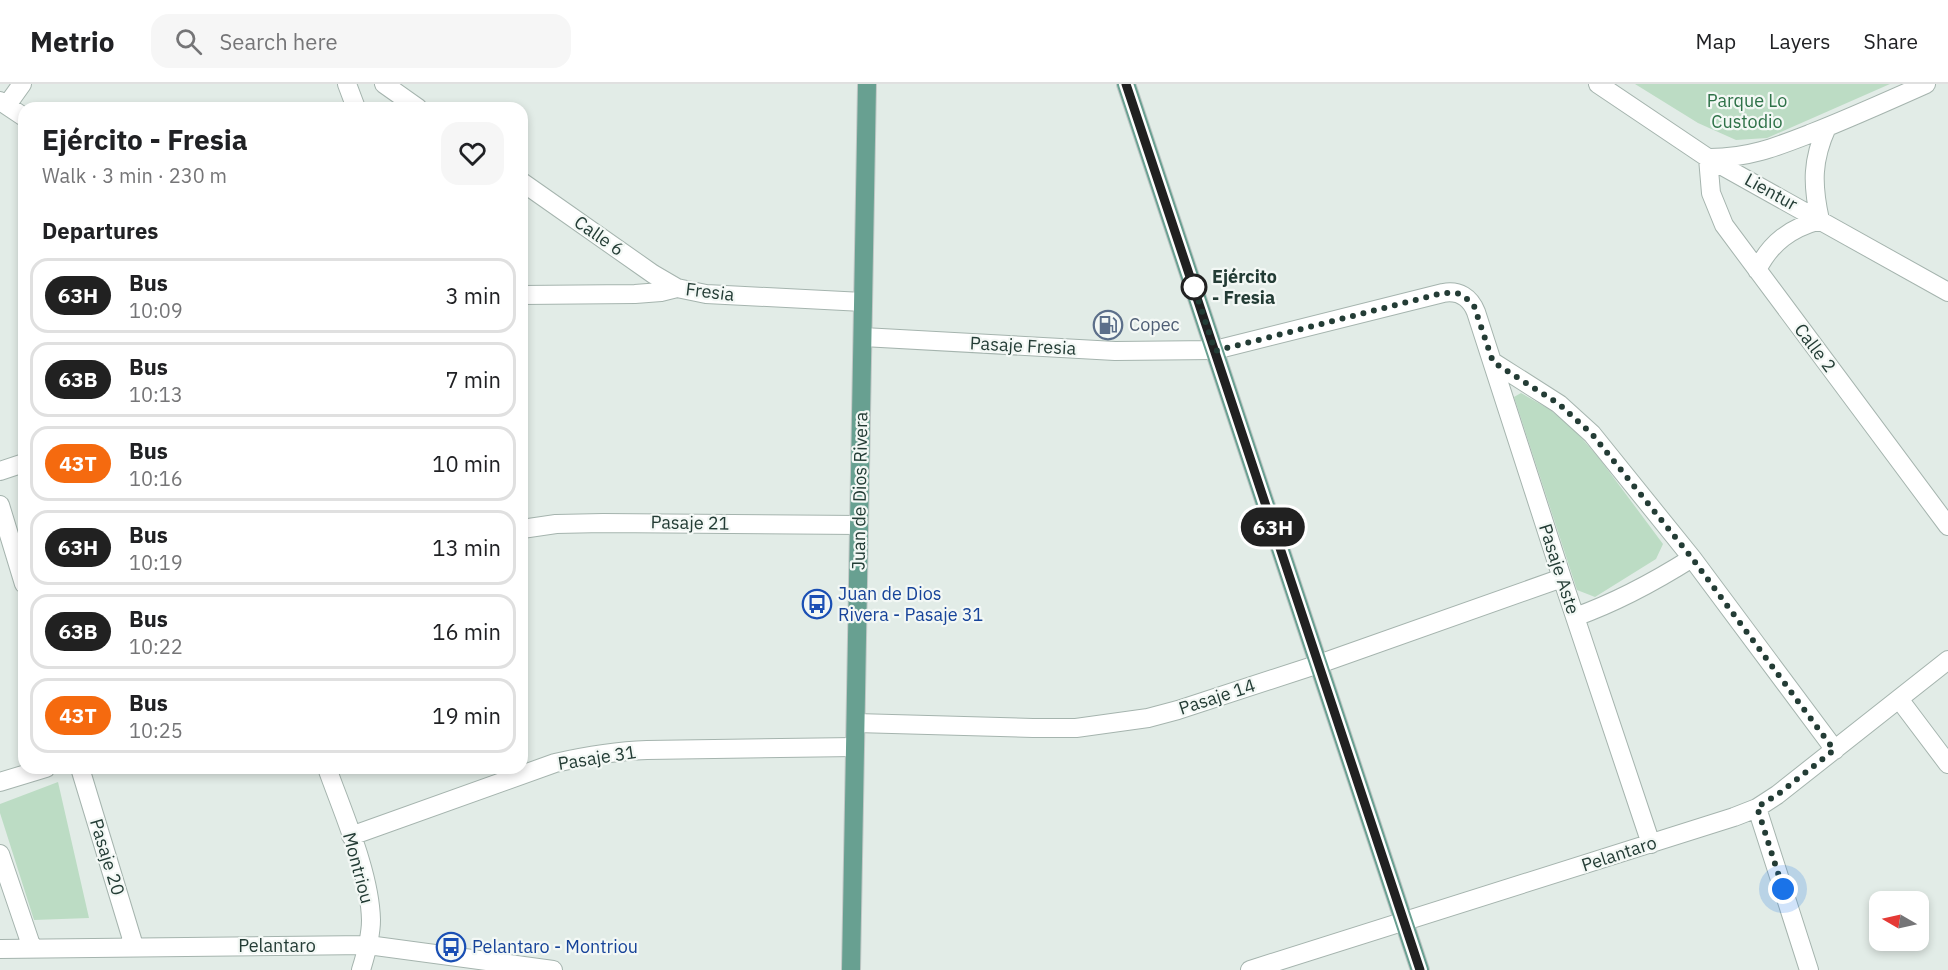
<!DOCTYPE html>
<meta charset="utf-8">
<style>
body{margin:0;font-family:"IBM Plex Sans",sans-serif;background:#f6f6f6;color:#202124;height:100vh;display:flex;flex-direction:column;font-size:22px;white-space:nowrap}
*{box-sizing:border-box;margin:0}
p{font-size:20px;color:#757577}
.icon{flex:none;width:33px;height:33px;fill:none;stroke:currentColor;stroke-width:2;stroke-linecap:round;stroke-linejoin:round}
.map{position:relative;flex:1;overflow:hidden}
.details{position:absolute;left:18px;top:18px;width:510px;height:672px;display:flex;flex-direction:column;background:#fff;border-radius:18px;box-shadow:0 3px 9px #0003}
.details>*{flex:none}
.badge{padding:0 12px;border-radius:20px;font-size:21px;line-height:39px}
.needle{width:39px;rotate:279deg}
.buttons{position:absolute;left:1869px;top:807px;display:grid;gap:12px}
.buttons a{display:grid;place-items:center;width:60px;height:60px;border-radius:12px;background:#fff;box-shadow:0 3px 9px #0003;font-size:30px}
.you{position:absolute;width:30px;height:30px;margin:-15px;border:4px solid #fff;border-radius:50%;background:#1a73e8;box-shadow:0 0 0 9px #1a73e833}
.map>.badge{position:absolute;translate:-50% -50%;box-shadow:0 0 0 3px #fff}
h2{padding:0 24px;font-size:22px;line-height:54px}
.round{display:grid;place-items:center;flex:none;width:63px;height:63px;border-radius:18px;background:#f6f6f6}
.overview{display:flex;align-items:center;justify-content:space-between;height:102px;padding:0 24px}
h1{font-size:28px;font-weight:700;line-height:45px}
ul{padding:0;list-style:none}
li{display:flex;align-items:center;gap:18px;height:75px;margin:0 12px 9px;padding:0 12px;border:3px solid #e0e0e0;border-radius:18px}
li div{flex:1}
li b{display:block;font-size:22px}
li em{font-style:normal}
li .badge{min-width:66px;font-weight:700;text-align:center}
header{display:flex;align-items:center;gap:36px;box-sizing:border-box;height:84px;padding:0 30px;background:#fff;border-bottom:2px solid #e0e0e0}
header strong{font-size:28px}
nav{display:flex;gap:33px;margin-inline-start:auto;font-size:21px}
.search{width:420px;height:54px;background:#f6f6f6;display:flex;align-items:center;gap:15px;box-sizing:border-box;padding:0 21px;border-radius:18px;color:#757577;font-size:22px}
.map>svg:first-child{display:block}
</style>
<header>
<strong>Metrio</strong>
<div class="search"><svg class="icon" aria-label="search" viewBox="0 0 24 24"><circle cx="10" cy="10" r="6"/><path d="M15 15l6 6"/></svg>Search here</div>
<nav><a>Map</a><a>Layers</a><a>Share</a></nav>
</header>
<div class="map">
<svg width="1948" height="886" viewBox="0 0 1948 886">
<rect width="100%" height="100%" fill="#e2ece7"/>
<!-- green -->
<path fill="#bcdcc4" d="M1635,0H1890L1767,54L1736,56L1698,39Z
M1521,309L1549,325L1572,343L1599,374L1663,460L1656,475L1595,513L1577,506L1514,313Z
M58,698L89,834L34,836L0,729V720Z"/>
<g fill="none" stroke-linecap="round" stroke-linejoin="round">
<!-- minor casing -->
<g stroke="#a5b4ae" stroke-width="20">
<path id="minor" d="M347,0L356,24
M384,0L418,24
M1598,0L1708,74L1948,208
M0,17L24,33
M7,21L22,0
M1708,74L1711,109L1724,141L1948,442
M1710,74C1749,74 1776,63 1812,49C1850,34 1888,17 1926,0
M522,98L653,190L677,204
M1757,186C1771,158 1791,144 1820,136C1812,100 1812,76 1827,43
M522,211L635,210L661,208L677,204L706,210L863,218
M863,253L1115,267L1215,266L1443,209C1459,206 1470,213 1476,228L1562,494L1651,760
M1493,278L1559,320L1592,350L1692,474L1835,666
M0,387L24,379
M0,421L24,500
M522,445L556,440L603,439L859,441
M1575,533C1617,518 1654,498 1692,474
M1899,615L1948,680
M856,639L1033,644H1076L1148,634L1178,626L1319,580L1562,494
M80,684L134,862
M327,684C343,729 370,789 371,836C371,853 366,870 361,886
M0,698L46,684
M1757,724L1809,886
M351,752L555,679C586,672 615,667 647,666L855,663
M0,770L32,864
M0,865L368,861L553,886
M1250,886L1734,733L1757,724L1777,711L1948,576"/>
</g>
<!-- major casing -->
<g stroke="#c1c8c6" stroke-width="20">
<path id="major" d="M1126,0L1420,886
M851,886L867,0"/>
</g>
<!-- minor -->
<use href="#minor" stroke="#fff" stroke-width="18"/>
<!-- major -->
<use href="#major" stroke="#68a091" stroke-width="18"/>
</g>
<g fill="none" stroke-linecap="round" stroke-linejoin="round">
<!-- line casing -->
<g stroke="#fff" stroke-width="14">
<path id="line" d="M1126,0L1420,886"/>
</g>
<!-- line -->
<use href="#line" stroke="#212121" stroke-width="9"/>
<!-- walk -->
<path stroke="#233c35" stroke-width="6" stroke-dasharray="0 10.8" d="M1194,203L1193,200L1215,267L1443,209H1457L1464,212L1474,222L1493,278L1559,320L1592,350L1692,474L1834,666L1777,711L1757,723L1783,805"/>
</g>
<!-- icons -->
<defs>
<g id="fuel-ring" transform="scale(1.5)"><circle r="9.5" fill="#f3f8f5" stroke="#5c6f8a" stroke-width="1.5"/><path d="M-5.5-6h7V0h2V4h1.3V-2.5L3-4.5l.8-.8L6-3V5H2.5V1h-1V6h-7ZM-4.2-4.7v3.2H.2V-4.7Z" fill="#5c6f8a"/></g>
<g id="bus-ring" transform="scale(1.5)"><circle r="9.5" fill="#f3f8f5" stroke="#1a4fb4" stroke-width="1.5"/><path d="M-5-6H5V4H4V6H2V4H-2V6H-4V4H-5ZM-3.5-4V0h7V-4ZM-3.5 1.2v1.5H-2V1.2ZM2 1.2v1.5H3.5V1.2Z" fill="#1a4fb4"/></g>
</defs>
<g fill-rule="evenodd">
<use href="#fuel-ring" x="1108" y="241"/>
<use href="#bus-ring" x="817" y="520"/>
<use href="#bus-ring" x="451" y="863"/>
</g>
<!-- markers -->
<circle fill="#fff" stroke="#212121" stroke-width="3" cx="1194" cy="203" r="12"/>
<g text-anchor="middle" stroke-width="4.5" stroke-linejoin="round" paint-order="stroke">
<!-- park labels -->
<g font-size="18" fill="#2e7248" stroke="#f3f8f5">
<text x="1747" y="23">Parque Lo<tspan x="1747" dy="21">Custodio</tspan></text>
</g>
<!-- street labels -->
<g font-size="18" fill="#233c35" stroke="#f3f8f5">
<text transform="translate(1771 108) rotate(29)" y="6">Lientur</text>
<text transform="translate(599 152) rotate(35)" y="6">Calle 6</text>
<text transform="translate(710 208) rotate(7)" y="6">Fresia</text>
<text transform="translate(1023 262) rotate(3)" y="6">Pasaje Fresia</text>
<text transform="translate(1815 264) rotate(53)" y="6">Calle 2</text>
<text transform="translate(860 407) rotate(-89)" y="6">Juan de Dios Rivera</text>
<text transform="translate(690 439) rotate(1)" y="6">Pasaje 21</text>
<text transform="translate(1559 485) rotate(72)" y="6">Pasaje Aste</text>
<text transform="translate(1217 613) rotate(-18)" y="6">Pasaje 14</text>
<text transform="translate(597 674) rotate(-9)" y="6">Pasaje 31</text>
<text transform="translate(1619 770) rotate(-18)" y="6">Pelantaro</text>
<text transform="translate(107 773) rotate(73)" y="6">Pasaje 20</text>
<text transform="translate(358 784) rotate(75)" y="6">Montriou</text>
<text x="277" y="868">Pelantaro</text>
</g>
<!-- stop labels -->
<g font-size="18" font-weight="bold" fill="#233c35" stroke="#f3f8f5" text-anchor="start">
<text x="1212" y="199">Ejército<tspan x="1212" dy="21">- Fresia</tspan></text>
</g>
<!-- service labels -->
<g font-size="18" fill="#4e5e75" stroke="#f3f8f5" text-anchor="start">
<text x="1129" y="247">Copec</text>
</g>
<!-- transit labels -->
<g font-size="18" fill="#164399" stroke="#f3f8f5" text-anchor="start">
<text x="838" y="516">Juan de Dios<tspan x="838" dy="21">Rivera - Pasaje 31</tspan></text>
<text x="472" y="869">Pelantaro - Montriou</text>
</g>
</g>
</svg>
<div class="buttons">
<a><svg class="needle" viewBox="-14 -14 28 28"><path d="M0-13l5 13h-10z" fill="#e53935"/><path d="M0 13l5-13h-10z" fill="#757577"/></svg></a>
</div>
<div class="you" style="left:1783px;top:805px"></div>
<b class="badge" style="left:1273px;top:443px;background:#212121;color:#fff">63H</b>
<section class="details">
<div class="overview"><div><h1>Ejército - Fresia</h1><p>Walk · 3 min · 230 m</p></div><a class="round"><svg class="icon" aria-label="heart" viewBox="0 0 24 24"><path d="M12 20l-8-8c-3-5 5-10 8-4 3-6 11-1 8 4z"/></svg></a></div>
<h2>Departures</h2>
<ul>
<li><span class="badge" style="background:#212121;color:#fff">63H</span><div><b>Bus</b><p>10:09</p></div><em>3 min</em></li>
<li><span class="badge" style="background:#212121;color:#fff">63B</span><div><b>Bus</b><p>10:13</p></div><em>7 min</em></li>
<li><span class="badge" style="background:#f56a0f;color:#fff">43T</span><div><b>Bus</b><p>10:16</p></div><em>10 min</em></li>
<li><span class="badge" style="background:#212121;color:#fff">63H</span><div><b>Bus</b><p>10:19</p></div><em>13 min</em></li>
<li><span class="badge" style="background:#212121;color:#fff">63B</span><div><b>Bus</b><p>10:22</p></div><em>16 min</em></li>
<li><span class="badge" style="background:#f56a0f;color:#fff">43T</span><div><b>Bus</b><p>10:25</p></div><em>19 min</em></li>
</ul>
</section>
</div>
